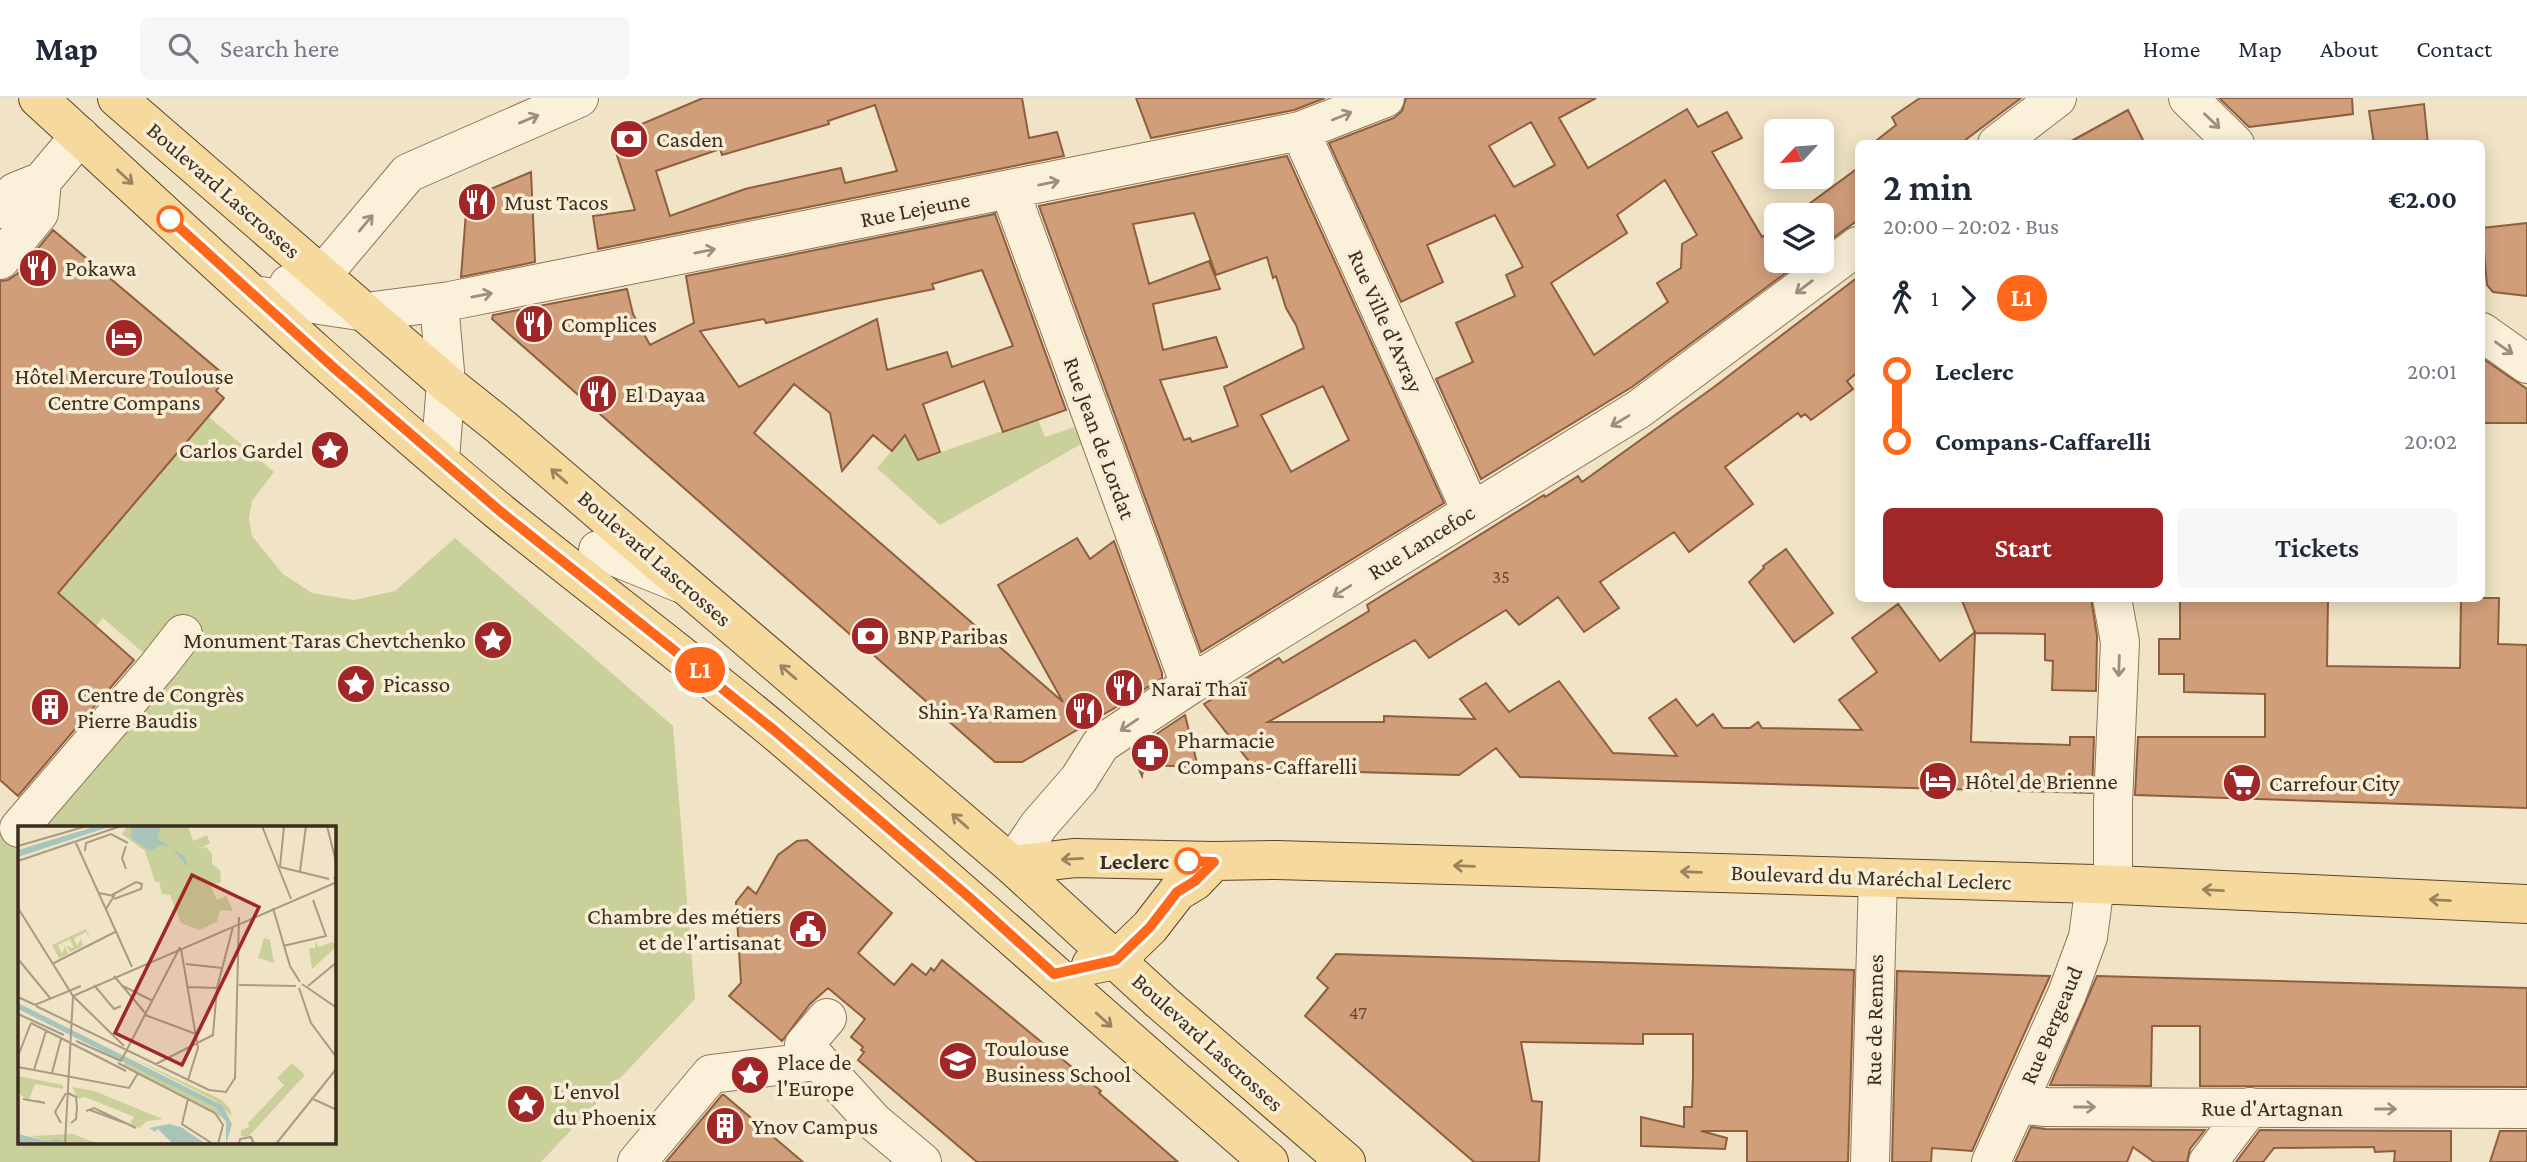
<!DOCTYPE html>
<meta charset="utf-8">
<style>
body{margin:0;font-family:"Crimson Pro",serif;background:#f6f6f7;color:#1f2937;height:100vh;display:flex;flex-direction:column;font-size:26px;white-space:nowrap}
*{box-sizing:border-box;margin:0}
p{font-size:23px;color:#747a83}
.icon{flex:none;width:38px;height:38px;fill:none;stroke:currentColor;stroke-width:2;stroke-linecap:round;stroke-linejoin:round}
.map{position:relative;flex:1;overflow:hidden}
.details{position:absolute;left:1855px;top:42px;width:630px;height:462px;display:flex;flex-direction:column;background:#fff;border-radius:10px;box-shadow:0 4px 18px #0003}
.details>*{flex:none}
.badge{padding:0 14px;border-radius:23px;font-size:24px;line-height:46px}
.needle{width:46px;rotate:244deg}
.controls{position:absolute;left:1764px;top:21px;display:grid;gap:14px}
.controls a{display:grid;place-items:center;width:70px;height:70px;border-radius:10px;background:#fff;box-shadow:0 4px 18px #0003;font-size:35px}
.map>.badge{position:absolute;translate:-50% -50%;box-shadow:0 0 0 4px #fff}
.legs{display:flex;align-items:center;gap:10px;height:77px;padding:0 28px;font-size:23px}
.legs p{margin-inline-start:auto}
.head{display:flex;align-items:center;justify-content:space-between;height:119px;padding:0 28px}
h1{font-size:38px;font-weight:600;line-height:52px}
.primary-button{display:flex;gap:14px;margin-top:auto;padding:14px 28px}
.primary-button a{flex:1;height:80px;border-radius:10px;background:#a12628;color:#fff;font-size:28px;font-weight:600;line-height:80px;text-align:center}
.primary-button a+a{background:#f6f6f7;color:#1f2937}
ul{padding:0 28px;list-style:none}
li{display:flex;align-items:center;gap:24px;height:70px;font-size:26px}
li i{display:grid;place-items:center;width:10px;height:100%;margin:0 9px;background:currentColor}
li i::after{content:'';width:18px;height:18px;margin:-9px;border:5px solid;border-radius:50%;background:#fff}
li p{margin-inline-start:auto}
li:first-child i{background:linear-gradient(#0000 50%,currentColor 0)}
li:last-child i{background:linear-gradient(currentColor 50%,#0000 0)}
header{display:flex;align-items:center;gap:42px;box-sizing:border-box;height:98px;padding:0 35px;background:#fff;border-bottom:2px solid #e0e1e3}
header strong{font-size:33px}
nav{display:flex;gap:38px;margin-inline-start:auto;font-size:24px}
.search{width:490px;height:63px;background:#f6f6f7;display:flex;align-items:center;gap:18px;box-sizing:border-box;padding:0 24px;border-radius:10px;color:#747a83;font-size:26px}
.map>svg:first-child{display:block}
</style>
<header>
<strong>Map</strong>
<div class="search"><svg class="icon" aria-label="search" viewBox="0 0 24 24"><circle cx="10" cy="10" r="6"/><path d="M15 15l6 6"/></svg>Search here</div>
<nav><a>Home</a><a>Map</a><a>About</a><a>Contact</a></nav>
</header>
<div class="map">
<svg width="2527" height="1064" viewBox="0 0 2527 1064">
<rect width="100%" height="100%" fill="#f1e4c6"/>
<!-- green -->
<path fill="#cad099" d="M209,319L274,374L252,403L249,420L252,438L283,476L312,495L354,502L395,493L455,440L673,628L695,901L541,1064H0V725L19,742V1045H334V730H42L170,578L103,520L95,529L58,495Z
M1038,321L1045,339L1075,329L1081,346L940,427L877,370L905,337L918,362Z"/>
<!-- building -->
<path fill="#d19e7a" stroke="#8f5e3e" stroke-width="2" fill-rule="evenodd" d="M703,0H1022L1029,40L1057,34L1064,58L598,151L593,118L635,112L611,39ZM875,7L897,73L845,85L841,70L745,91L670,118L656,73L720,51L722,57L829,26L828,23Z
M1136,0H1325L1294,12L1151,40Z
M1406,0H1596L1559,20L1588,70L1687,11L1698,29L1727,14L1742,40L1712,54L1762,139L1776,129V163H1802L1632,289L1481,381L1436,281L1473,264L1456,225L1515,198L1506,177L1523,169L1495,117L1427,147L1443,184L1401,204L1329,45L1394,20L1402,13ZM1531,24L1555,67L1514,89L1489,48ZM1665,82L1697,137L1682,146L1681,170L1657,185L1668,204L1594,257L1551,185L1627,135L1617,117Z
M1920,0H2021L1960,46H1872L1896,27L1892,19Z
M2219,0H2352L2353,16L2249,29Z
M2424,6L2428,46H2374L2369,13Z
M2128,12L2145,46H2066Z
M1287,58L1444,405L1201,554L1039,108ZM1194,115L1216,177L1267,159L1273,180L1276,178L1286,210L1296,227L1304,250L1224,289L1238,328L1192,344L1190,340L1184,342L1160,282L1227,269L1216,239L1163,252L1153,206L1220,191L1209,163L1149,186L1133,126ZM1323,288L1349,342L1291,374L1261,317Z
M1858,70V122L1822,148V117H1794Z
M531,74L535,164L461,179L467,101Z
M995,116L1066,312L1003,334L984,283L923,306L940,354L918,362L905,337L892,353L873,337L842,373L830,315L794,286L754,335L1063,604L998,487L1077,440L1090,461L1114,443L1162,575V580L1113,611L1022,664H995L492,221L493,217L627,191L633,216L650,247L694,225L686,178ZM982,172L1013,248L952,269L947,254L887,272L877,221L739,289L700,233L764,221L766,225L934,191L932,186Z
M2527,125V198L2493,194L2487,187L2482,130Z
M53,132L222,275L215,284L220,288L216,293L224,300L58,495L134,562L18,698L0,682V183L8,182L17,176Z
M1858,179V274L1847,283L1853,291L1811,322L1805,316L1801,319L1798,315L1725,369L1753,406L1689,454L1674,434L1600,484L1619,510L1584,534L1558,499L1519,527L1506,512L1429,560L1415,542L1268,624H1384V618L1475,621L1460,601L1486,585L1509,614L1559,583L1613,655L1677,658L1649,620L1676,601L1697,628L1713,616L1723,630H1750L1758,624L1762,630L1862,632L1839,602L1877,574L1852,540L1898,506L1940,563L1975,534L1971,644L2070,647V639H2094L2092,695L1520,679L1496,650L1459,677L1255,671L1204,606L1279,560L1283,565L1369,513L1367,507L1544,397L1545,399L1578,378L1582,384L1714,289Z
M2482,260L2527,291V325H2482Z
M1786,451L1833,515L1794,544L1749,484L1764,470L1763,468Z
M1961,500H2091L2097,538L2096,593L2052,592L2053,563L2045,562V536L1975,535Z
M2180,500H2328L2327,568L2460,570L2461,500H2499L2498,546L2527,547V710L2135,697L2138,639H2265V596L2184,594V576H2159V541H2180Z
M1185,617L1198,669L1144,667L1142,678L1131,653Z
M807,742L892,815L858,855L894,887L912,866L926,877L931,870L934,873L942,862L1101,993L1099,995L1178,1064H977L858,962L864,954L861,952L863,949L851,939L865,921L828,890L810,906L782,943L729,898L741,885L736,804L748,789L756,796L778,757L797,743Z
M1336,856L1854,872L1848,1064H1747V1033H1701L1727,1040L1725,1051L1641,1048V1019L1684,1029V1009H1692L1693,977V936H1643V946L1521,944L1532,1003L1542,1004L1539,1064H1474L1305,918L1328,890L1317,880Z
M1897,873L2050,878L1972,1053L1932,1050L1931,1064H1892Z
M2097,878L2527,890V989L2200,988V928H2152L2151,988L2050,987Z
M722,997H724L803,1064H666Z
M2031,1029L2046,1031L2205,1032L2190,1051L2187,1064H2154L2133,1049L2127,1064H2015Z
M2260,1032L2451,1033V1064H2394L2395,1053L2375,1054L2374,1049L2274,1050L2263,1064H2236Z
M2500,1033H2527V1064H2490Z"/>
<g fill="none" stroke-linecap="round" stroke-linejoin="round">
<!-- minor casing -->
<g stroke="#8e755a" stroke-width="40">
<path id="minor" d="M2188,0L2235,46
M1300,33L1471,413
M1997,46L2057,0
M1010,93L1190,587
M0,111L15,94L42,83L80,38
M0,162L39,115L42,83
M289,186L322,177L408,75L579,0
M254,197L366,214L450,203L1300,33L1385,0
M439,205L446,285L440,361
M2482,234L2527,266
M598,452L680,485
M2112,500L2120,544L2113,705V787
M19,730L158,568L183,536
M1012,767L1039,727L1079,681L1101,646L1190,587L1639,311L1858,148
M827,920L804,947L873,1023L922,1064
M2017,1006L2046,1009L2527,1011
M637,1064L711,976L818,963
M1870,1064L1878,780
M1991,1064L2067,896L2088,839L2095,786
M2208,1064L2250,1009"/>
</g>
<!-- major casing -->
<g stroke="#5c432e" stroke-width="40">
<path id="major" d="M38,0C191,140 342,283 501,415C592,489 686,559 776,634C943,775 1104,922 1269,1064
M117,0L446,285L501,329L1012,767L1160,903L1346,1064
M1012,767L1075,760L1214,763L1276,762L2095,786L2527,806
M1091,867L1116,862L1150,829L1177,794L1195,783L1214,763"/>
</g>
<!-- minor -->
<use href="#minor" stroke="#fbf1da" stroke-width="38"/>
<!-- major -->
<use href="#major" stroke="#f6d99d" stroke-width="38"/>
</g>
<!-- one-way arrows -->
<defs><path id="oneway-shaft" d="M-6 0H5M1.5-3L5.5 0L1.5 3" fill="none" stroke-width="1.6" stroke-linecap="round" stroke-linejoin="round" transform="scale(1.75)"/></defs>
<g stroke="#9c8f7c">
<use href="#oneway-shaft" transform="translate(1342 18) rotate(-22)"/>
<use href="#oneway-shaft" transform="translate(529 21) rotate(-23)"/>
<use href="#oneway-shaft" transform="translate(2212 23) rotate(44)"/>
<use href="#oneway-shaft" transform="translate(1049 85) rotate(-12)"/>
<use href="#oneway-shaft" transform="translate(366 125) rotate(-50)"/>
<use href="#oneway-shaft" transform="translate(705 153) rotate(-11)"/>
<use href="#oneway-shaft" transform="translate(1804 189) rotate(143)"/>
<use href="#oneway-shaft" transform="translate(482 197) rotate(-11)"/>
<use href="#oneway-shaft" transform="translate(2504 250) rotate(35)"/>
<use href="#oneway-shaft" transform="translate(1620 323) rotate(149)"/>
<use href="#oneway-shaft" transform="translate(1342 493) rotate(148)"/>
<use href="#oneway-shaft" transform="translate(2119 568) rotate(92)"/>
<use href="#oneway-shaft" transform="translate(1129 627) rotate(146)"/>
<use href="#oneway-shaft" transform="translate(2085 1009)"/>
<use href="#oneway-shaft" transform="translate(2386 1011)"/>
</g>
<g stroke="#9a835e">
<use href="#oneway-shaft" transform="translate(125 79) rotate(43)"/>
<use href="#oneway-shaft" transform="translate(559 378) rotate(-139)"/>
<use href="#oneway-shaft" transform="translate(788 574) rotate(-139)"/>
<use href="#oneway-shaft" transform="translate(960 723) rotate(-139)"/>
<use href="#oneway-shaft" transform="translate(1072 761) rotate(177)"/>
<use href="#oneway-shaft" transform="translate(1464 768) rotate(-178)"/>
<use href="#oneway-shaft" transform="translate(1691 774) rotate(-178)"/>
<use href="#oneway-shaft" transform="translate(2213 792) rotate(-177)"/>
<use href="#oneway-shaft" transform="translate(2440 802) rotate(-177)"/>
<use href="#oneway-shaft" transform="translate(1104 922) rotate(42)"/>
</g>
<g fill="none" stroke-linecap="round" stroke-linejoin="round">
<!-- line-1 casing -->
<g stroke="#fff" stroke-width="16">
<path id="line-1" d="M170,121L334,270L501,414L775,633L970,800L1054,876L1116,862L1150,829L1177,794L1195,783L1214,764L1188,763"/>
</g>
<!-- line-1 -->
<use href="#line-1" stroke="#ff671b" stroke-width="10"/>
</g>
<!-- icons -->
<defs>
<g id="bank-disc" transform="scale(2.0125)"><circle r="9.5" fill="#a12628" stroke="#f8eed6"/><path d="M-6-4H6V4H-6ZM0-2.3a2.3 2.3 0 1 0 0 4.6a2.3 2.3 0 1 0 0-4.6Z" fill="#fff"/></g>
<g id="restaurant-disc" transform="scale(2.0125)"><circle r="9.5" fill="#a12628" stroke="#f8eed6"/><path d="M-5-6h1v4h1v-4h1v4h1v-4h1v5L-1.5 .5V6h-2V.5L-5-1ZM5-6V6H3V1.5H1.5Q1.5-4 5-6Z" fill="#fff"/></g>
<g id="hotel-disc" transform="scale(2.0125)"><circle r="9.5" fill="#a12628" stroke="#f8eed6"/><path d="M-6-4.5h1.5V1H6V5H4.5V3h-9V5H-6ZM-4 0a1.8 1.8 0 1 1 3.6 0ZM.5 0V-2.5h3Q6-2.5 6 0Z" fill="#fff"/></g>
<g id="sight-disc" transform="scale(2.0125)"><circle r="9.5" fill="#a12628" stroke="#f8eed6"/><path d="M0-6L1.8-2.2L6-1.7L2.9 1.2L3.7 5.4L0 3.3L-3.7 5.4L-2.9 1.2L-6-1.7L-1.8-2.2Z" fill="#fff"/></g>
<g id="building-disc" transform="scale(2.0125)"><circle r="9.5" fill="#a12628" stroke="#f8eed6"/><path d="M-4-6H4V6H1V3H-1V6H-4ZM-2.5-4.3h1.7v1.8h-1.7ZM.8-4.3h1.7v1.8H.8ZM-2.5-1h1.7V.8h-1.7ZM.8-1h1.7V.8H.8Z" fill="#fff"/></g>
<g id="pharmacy-disc" transform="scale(2.0125)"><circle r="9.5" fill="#a12628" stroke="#f8eed6"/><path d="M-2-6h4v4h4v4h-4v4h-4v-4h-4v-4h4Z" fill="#fff"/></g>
<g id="supermarket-disc" transform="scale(2.0125)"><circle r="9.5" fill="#a12628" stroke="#f8eed6"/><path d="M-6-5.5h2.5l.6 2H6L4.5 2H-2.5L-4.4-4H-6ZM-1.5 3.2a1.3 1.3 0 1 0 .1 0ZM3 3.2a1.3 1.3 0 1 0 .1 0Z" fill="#fff"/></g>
<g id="civic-disc" transform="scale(2.0125)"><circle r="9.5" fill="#a12628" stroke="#f8eed6"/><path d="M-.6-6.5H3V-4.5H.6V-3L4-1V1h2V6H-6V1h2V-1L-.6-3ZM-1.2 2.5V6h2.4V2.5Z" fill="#fff"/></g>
<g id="university-disc" transform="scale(2.0125)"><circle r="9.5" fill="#a12628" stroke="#f8eed6"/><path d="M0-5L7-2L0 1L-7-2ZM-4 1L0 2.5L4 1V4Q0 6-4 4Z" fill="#fff"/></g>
</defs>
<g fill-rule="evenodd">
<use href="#bank-disc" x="629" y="41"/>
<use href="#restaurant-disc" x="477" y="104"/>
<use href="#restaurant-disc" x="38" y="170"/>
<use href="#restaurant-disc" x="534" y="226"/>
<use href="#hotel-disc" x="124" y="240"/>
<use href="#restaurant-disc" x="598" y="296"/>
<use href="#sight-disc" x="330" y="352"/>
<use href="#bank-disc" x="870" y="538"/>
<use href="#sight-disc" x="493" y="542"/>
<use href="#sight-disc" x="356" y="586"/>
<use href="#restaurant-disc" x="1124" y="590"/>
<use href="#building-disc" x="50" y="609"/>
<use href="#restaurant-disc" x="1084" y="613"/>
<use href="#pharmacy-disc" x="1150" y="655"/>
<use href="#hotel-disc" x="1938" y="683"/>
<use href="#supermarket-disc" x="2242" y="685"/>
<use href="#civic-disc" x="808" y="831"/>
<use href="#university-disc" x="958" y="963"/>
<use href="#sight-disc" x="750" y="977"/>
<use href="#sight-disc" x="526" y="1006"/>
<use href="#building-disc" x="725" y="1028"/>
</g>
<!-- markers -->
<g fill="#fff" stroke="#ff671b" stroke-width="3.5">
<circle cx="170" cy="121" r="12"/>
<circle cx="1188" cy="763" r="12"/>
</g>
<g text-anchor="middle" stroke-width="7" stroke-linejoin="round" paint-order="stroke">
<!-- number labels -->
<g font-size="19" fill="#624936">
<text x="1501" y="485">35</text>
<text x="1358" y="921">47</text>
</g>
<!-- poi labels -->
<g font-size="23" fill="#3d2d1f" stroke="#f8eed6" text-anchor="start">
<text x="656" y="49">Casden</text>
<text x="504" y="112">Must Tacos</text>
<text x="65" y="178">Pokawa</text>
<text x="561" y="234">Complices</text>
<text x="124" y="286" text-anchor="middle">Hôtel Mercure Toulouse<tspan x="124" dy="26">Centre Compans</tspan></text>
<text x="625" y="304">El Dayaa</text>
<text x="303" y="360" text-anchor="end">Carlos Gardel</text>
<text x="897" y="546">BNP Paribas</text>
<text x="466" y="550" text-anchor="end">Monument Taras Chevtchenko</text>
<text x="383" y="594">Picasso</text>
<text x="1151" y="598">Naraï Thaï</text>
<text x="77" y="604">Centre de Congrès<tspan x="77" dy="26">Pierre Baudis</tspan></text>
<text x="1057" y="621" text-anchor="end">Shin-Ya Ramen</text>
<text x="1177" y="650">Pharmacie<tspan x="1177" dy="26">Compans-Caffarelli</tspan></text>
<text x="1965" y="691">Hôtel de Brienne</text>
<text x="2269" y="693">Carrefour City</text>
<text x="781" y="826" text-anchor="end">Chambre des métiers<tspan x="781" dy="26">et de l'artisanat</tspan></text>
<text x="985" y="958">Toulouse<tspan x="985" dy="26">Business School</tspan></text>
<text x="777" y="972">Place de<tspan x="777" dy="26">l'Europe</tspan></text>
<text x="553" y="1001">L'envol<tspan x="553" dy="26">du Phoenix</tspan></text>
<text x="752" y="1036">Ynov Campus</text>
</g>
<!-- street labels -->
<g font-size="23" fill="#3d2d1f" stroke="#f8eed6">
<text transform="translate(224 92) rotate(41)" y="8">Boulevard Lascrosses</text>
<text transform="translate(915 111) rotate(-11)" y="8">Rue Lejeune</text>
<text transform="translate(1386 223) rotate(66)" y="8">Rue Ville d'Avray</text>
<text transform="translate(1100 340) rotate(70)" y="8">Rue Jean de Lordat</text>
<text transform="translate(1421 444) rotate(-32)" y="8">Rue Lancefoc</text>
<text transform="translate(655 460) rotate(41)" y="8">Boulevard Lascrosses</text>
<text transform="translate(1871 779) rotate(2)" y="8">Boulevard du Maréchal Leclerc</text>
<text transform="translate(1874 922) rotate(-89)" y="8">Rue de Rennes</text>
<text transform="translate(2051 927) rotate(-67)" y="8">Rue Bergeaud</text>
<text transform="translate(1208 944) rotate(42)" y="8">Boulevard Lascrosses</text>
<text x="2272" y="1018">Rue d'Artagnan</text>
</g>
<!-- stop labels -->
<g font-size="23" font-weight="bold" fill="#3d2d1f" stroke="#f8eed6" text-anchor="end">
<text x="1169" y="771">Leclerc</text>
</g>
</g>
<!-- overview -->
<g transform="translate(18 728)">
<rect width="318" height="318" fill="#f1e4c6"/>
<path d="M109,0H170L175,15L189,9L192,17L182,23L188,21L194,28V38L202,44L203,56L193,60L199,74L208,70L215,85L202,84L199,96L181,104L163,97L152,69L144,68L141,55L137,56L127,25L104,8ZM68,103L73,114L68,106L56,112L59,120L63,113L65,120L52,126L48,120L56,122L52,113L40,119L44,128L47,120L50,128L41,132L34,119ZM246,112L252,114L256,137L240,132ZM298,114L300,121L315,116L318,121L294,143L291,122H297ZM108,229L204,274L212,283L214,291L198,275ZM107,235L198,282L208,294L106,239ZM274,237L287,249L230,311L223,310V304L231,301L230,297L266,259L259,252ZM0,250L45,259V263L17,258L11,273L7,272L0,267ZM54,261L76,265L145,293L129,295L121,302L112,298L116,291L109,288L67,271L60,273ZM55,308L80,318L29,315L13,310Z" fill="#cad099"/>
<path d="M79,0H94L0,31V24ZM143,0L139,12L167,31L170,42L154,22L144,19L132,25L114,13L113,2ZM0,177L204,279L214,298L208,318V296L198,282L0,183ZM151,298L163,301L188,318H155L140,303L137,306L131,302ZM0,308L29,315L37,313L53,318H0Z" fill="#a8c5bc"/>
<path fill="none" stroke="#a99b83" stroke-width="2" d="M244,0L273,73M309,0L319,40M58,17L114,141M0,20L69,0M67,25L68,17L93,8L110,17M0,35L103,0M262,41L311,53M262,41L266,0M108,43L104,32L108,20M282,45L288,0M81,67L96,70L88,83M94,69L118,56L124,58L123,63L96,73M0,82L55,170L106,220M255,82L272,140L282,156M265,120L308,110L295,74M163,123L180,222L170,254M0,133L32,172M34,138L99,105M168,138L204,142M96,150L128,188M284,158L319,182M76,159L96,183L103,180M103,159L135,175M221,159L278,160M290,160L319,136M170,161L199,162M281,162L293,197L319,232M0,171L17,179L63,160M18,180L191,264L208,266L217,252L221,91M0,188L46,209M127,189L178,208M13,197L108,245M58,215L103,235L162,121M0,230L13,197M100,237L197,287L205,299L200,318M138,238L195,209L199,162L215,101M0,241L111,262L120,247M16,244L28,205M34,247L43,213M50,267L58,271L59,281L58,293L53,297M293,272L319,284M5,273L27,277L19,275M170,273L164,298L195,318M72,284L107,297M68,285L76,282L118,302M43,297L37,286L48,267M47,318L55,170L319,56L316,51M221,318L222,313L233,311L236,318M258,318L319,242"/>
<path fill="#a12628" fill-opacity="0.15" stroke="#a12628" stroke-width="3.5" d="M174,49L241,81L164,239L97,207Z"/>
<rect width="318" height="318" fill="none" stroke="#3d2d1f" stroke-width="3.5"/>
</g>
</svg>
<div class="controls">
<a><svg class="needle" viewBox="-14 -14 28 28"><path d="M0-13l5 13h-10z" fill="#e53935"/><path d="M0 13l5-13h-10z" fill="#747a83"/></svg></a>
<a><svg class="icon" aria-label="layers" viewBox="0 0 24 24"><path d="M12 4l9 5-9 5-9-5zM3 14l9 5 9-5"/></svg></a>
</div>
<b class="badge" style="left:700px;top:572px;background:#ff671b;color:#fff">L1</b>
<section class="details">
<div class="head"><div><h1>2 min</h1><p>20:00 – 20:02 · Bus</p></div><b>€2.00</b></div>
<div class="legs"><svg class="icon" aria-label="walk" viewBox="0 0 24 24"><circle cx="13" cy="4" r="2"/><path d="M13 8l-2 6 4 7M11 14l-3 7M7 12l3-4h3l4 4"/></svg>1<svg class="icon" aria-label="forward" viewBox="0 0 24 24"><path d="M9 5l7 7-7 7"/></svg><b class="badge" style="background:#ff671b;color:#fff">L1</b></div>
<ul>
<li><i style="color:#ff671b"></i><b>Leclerc</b><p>20:01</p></li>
<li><i style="color:#ff671b"></i><b>Compans-Caffarelli</b><p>20:02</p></li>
</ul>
<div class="primary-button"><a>Start</a><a>Tickets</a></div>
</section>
</div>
